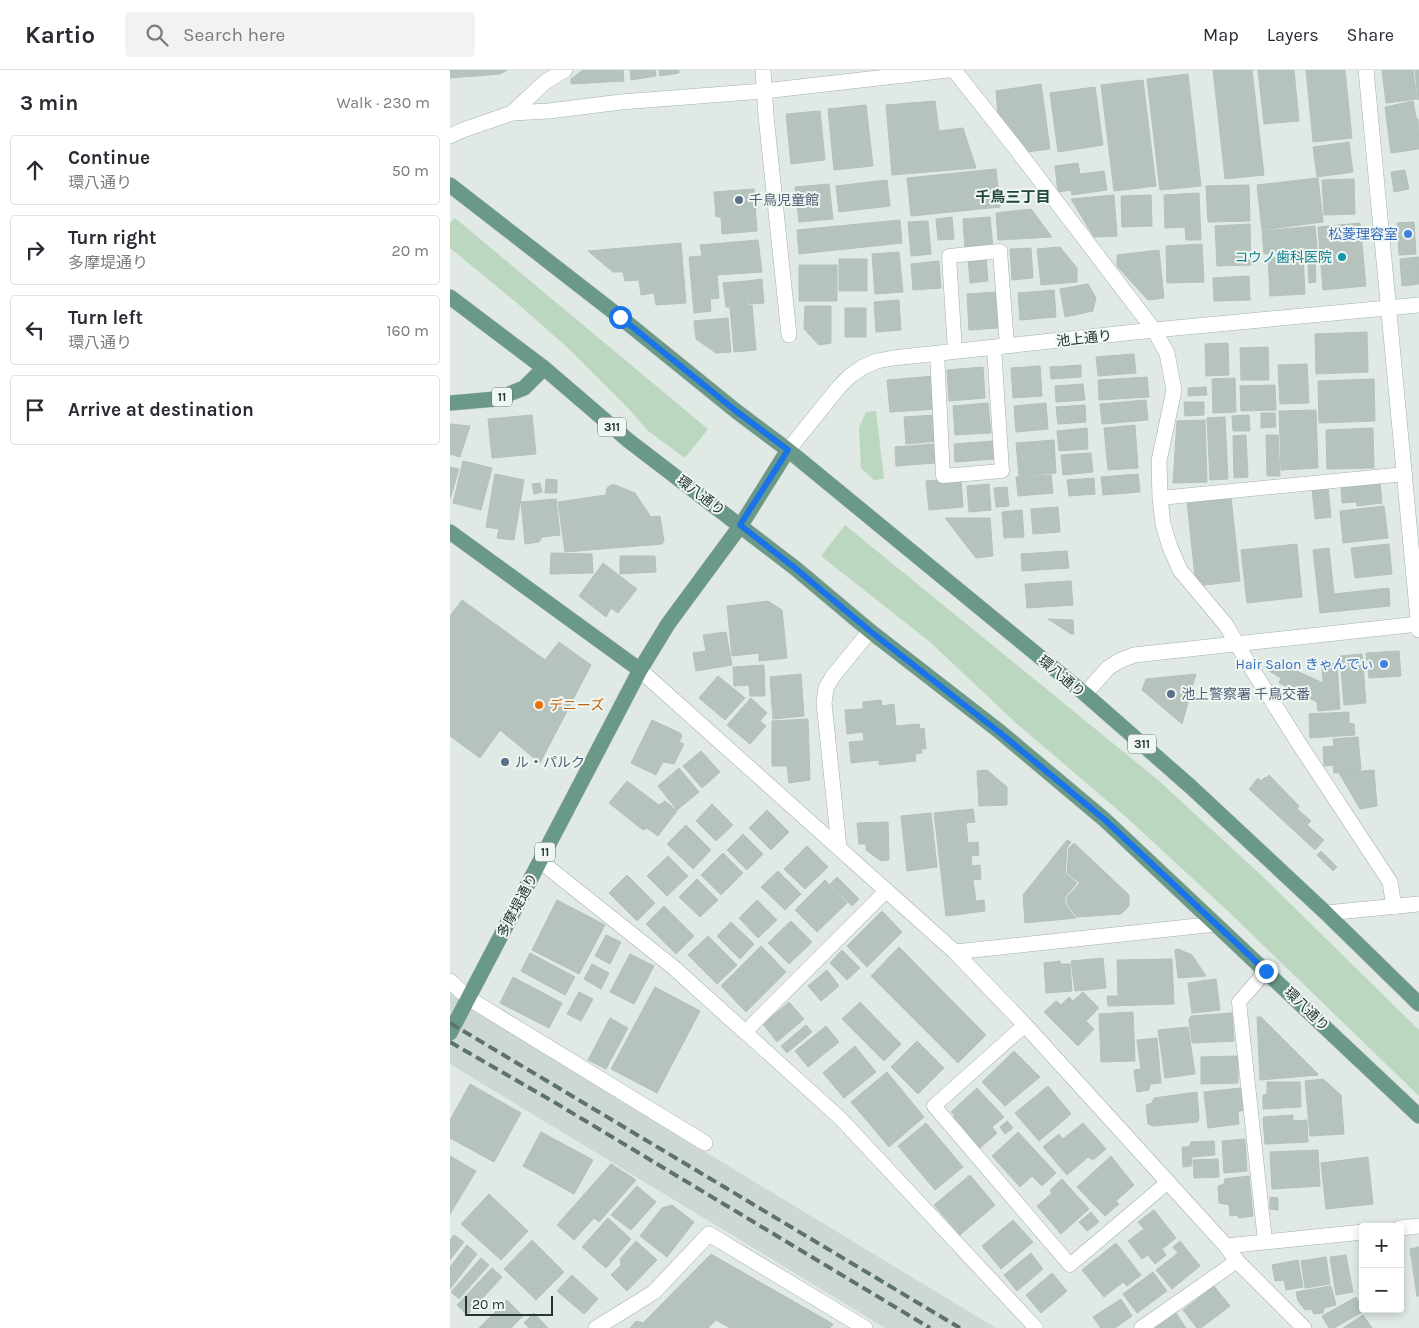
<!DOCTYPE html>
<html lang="en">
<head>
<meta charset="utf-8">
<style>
  :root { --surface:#fff; --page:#f2f2f3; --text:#2b2b33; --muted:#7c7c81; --line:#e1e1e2 }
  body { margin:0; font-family:Karla,"Noto Sans JP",sans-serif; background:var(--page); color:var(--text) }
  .controls { position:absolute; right:15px; bottom:15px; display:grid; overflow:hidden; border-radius:5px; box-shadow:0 2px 8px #0003 }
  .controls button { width:45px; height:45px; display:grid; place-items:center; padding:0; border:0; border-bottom:1px solid var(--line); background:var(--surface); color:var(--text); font:25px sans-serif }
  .scale { position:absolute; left:15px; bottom:12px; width:88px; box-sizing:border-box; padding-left:5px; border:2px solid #233730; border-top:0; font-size:14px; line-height:18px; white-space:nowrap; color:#233730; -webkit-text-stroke:4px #f0f6f2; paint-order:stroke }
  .stop { position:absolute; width:15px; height:15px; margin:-11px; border:4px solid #1a73e8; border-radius:50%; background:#fff }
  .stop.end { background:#1a73e8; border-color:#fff; box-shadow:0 1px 5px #0008 }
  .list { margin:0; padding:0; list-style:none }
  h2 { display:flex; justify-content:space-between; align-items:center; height:65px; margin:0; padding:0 20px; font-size:21px }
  h2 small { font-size:16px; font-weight:400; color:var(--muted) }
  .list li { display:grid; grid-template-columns:32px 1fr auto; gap:15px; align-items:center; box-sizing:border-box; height:70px; margin:0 10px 10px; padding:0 10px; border:1px solid var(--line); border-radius:5px }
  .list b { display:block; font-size:19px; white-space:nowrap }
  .list p { margin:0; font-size:16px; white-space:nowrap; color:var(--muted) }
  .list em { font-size:16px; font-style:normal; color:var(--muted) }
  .icon { flex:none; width:28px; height:28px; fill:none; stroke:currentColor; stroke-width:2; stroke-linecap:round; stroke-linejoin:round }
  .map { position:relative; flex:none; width:969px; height:1258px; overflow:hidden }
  header { display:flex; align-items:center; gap:30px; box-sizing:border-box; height:70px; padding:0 25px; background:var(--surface); border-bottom:1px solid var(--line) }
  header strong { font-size:24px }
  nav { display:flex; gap:28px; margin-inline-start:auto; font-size:18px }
  .search { width:350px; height:45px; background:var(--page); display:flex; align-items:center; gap:12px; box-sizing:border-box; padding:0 18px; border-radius:5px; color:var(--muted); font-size:19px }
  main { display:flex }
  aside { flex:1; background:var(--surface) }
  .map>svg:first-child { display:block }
</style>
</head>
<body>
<header>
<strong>Kartio</strong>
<div class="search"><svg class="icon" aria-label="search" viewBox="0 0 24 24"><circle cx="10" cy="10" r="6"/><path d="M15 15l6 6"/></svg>Search here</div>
<nav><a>Map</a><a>Layers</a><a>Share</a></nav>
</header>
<main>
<aside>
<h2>3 min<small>Walk · 230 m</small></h2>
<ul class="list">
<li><svg class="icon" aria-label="ahead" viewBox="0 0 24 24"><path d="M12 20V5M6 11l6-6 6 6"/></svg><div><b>Continue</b><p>環八通り</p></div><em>50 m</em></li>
<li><svg class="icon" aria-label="right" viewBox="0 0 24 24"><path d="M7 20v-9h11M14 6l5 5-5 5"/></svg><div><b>Turn right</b><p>多摩堤通り</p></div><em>20 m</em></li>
<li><svg class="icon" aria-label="left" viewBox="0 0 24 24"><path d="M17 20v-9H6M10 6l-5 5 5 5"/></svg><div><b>Turn left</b><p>環八通り</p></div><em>160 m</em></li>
<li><svg class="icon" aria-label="arrive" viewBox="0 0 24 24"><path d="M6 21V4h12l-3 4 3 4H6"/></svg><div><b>Arrive at destination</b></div></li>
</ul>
</aside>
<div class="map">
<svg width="969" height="1258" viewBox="0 0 969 1258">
  <rect width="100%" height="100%" fill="#e0e9e4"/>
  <path fill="#ced8d3" d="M0 924 252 1080 546 1258H435L0 994Z"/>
  <path fill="#bbd7c0" d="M5 148 258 359 235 388 198 361 177 337 119 279 67 233 0 178V152Z
    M426 341 434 409 424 410 411 398 409 357 416 342Z
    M395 455 708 710 811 805 969 960V1026L780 843 676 747 566 653 480 572 371 486Z"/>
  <path fill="#b6c3bd" stroke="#b3c1ba" d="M0 0H57L50 4 0 8Z
    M133 0H173L174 11 121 14V9Z
    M180 0H205L206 6 181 10Z
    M209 0H229V3L210 6Z
    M763 0H802L814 105 775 109Z
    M808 0H844L849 51 814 54Z
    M856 0H895L902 68 863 72Z
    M932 0H963L967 29 936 33Z
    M965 0H969V29L968 30Z
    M738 4 751 116 710 120 697 9Z
    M693 10 706 116 664 121 651 15Z
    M591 14 600 79 577 82 548 46 546 21Z
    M645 17 653 75 608 82 600 23Z
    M485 31 489 61 513 58 526 98 442 105 436 35Z
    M963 31 966 47 968 49 969 79 941 83 935 37Z
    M416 35 423 96 384 100 378 39Z
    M370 41 375 90 341 94 336 44Z
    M899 72 903 102 867 107 863 77Z
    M628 93 630 104 654 101 657 120 622 125 621 120 608 122 605 96Z
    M546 99 550 137 461 146 457 108Z
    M955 100 959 119 944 122 941 102Z
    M868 108 873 152 812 160 807 115Z
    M904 109 905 144 874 145 872 110Z
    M437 110 440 136 389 142 386 116Z
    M379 114 383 149 349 152 345 117Z
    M799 115 800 151 758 152 756 116Z
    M304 119 307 161 272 164 271 147H266L264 122Z
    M749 123 751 170H736L735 157 715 158 714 125Z
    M664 125 667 166 644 167 621 129Z
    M701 125 702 156 672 157 671 126Z
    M581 139 602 167 548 170 546 143Z
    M502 147 504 169 488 170 486 149Z
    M540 147 543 179 515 181 513 149Z
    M450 150 452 173 349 184 347 160Z
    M478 151 481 184 461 186 458 152Z
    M964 152 966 184 949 185 947 153Z
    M910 153 916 216 873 220 868 157Z
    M800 154 801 195 767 196 765 156Z
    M865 156 867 179 814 184 812 161Z
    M308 170 312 202 267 205 269 228 260 229 261 241 244 243 239 187 252 186 250 175Z
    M231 173 236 233 206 235 204 223 191 225 189 210 175 211 173 202H163L138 181Z
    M752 174 754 212 717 213 716 176Z
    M610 177 627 198V212L591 215 587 179Z
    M581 178 583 208 562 210 560 179Z
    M709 180 714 228 698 230 667 196V185Z
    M449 182 453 222 425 224 422 184Z
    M536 186 538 211 520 213 518 188Z
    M853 186 855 224 820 226 818 188Z
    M969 187V214L952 216 950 189Z
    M389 189H417V221H389Z
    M489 191 491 218 463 220 461 194Z
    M865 191 866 212 859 213 858 192Z
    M349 195H387V231H349Z
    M799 206 800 230 764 231 763 208Z
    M312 209 314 233 300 234 297 211Z
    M296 211 299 236 302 235 306 280 284 282 280 237H276L273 213Z
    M638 214 646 228 643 241 615 247 610 219Z
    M604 220 606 247 570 250 568 223Z
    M546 222 548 258 519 260 517 224Z
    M449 230 451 260 426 262 424 232Z
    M355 236H381V273L369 275 354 259Z
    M395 238H416V267H395Z
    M278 248 281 282 266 283 246 269 244 251Z
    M917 262 918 302 866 304 865 264Z
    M778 273 779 305 756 306 755 274Z
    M818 277 819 310H791L790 278Z
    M684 284 686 303 648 306 646 287Z
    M857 294 859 333 830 334 828 295Z
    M631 295V307L601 309 600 297Z
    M590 296 592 326 563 328 561 298Z
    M533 297 535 328 499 331 497 300Z
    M485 306 487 339 440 342 437 310Z
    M697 307 699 327 649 330 648 310Z
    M785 308 786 342 763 343 762 309Z
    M924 309 925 351 869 353 868 311Z
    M633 314 635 330 606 332 605 316Z
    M825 315 826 340 791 341 790 316Z
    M756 317 757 325 738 326V318Z
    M696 330 698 350 652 354 650 334Z
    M734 332H754V345L735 346Z
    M538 333 541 363 505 365 503 336Z
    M596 333 598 359 566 362 564 336Z
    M635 335 636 352 608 354 606 337Z
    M866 340 868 398 831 400 829 341Z
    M811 343H825L826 357 811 358Z
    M82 345 86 384 42 388 38 349Z
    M486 345 488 371 456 374 454 347Z
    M799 345 800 361H783L782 346Z
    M775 347 778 409 760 410 757 348Z
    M755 350 757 412 723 413 727 351Z
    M0 354 20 356 10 387 0 384Z
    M685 355 688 398 658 400 654 358Z
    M637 358 638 379 609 381 607 361Z
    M923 358 924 398 877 399 876 360Z
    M796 365 798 407 784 408 783 366Z
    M816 365H828L830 406H817Z
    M604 370 606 403 569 406 566 373Z
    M543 371 544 389 505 392 504 374Z
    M484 374 485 393 446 396 445 377Z
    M641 383 643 402 613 405 611 385Z
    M13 391 42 398 31 440 3 433Z
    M0 397 9 399 0 429Z
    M45 404 74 410 64 470 47 468 49 459 36 457Z
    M688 404 690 422 653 425 651 407Z
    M601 405 603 423 568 426 566 407Z
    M644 408 645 424 619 426 617 410Z
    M96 409 107 410V423H95Z
    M511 409 513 437 479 440 476 411Z
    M930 412 932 433 907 436 905 415Z
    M90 413 92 422 84 424 82 414Z
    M539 414 541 440 519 442 517 416Z
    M161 415H165L185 423 201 447 210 446 214 471 212 474 115 482 108 432 156 425 157 418Z
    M905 416 907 432 892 433 891 418Z
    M557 417 559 436 546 437 544 418Z
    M878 417 881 447 865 449 862 419Z
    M781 427 790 511 746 516 737 432Z
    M106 429 110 465 92 467 89 472 75 474 71 432Z
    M934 436 938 468 893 473 890 441Z
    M608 437 610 462 583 464 581 439Z
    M572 440 574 467 554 468 552 442Z
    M495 448H540L543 486 526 488Z
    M847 474 852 527 797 533 791 480Z
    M939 474 942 504 905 508 901 478Z
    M879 478 884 524 939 518 940 536 870 543 863 480Z
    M617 481 619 498 572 501 571 484Z
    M101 483 142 484 143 503 100 504Z
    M170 486H205L206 502 170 504Z
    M153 493 187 519 168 543 161 538 156 547 129 526Z
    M621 511 623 535 577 538 575 514Z
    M12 530 95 590 109 572 141 595 90 693 50 660 30 688 0 666V546Z
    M318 531 332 540 337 588 309 591V583L282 586 277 536Z
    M598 549 623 550 624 564H621Z
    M276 562 282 595 246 601 243 583 256 581 253 565Z
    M949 581 951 606 919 608 916 583Z
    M912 584 916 633 894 635 890 586Z
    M887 593 890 639 868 641 867 632 829 613 831 608 819 601 821 598 834 601 836 596 873 613 872 594Z
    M314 595 315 626H300L299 615 284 616 283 597Z
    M351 604 354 646 323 649 320 607Z
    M746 604 732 654 692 620 696 609Z
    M268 606 295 628 275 650 249 628Z
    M301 628 317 643 310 651 316 656 300 674 277 655Z
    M431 630 432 636 444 634 446 656 469 654 470 659 474 658 476 679H471L472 683 465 684 466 691 429 695V690L401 693 399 672 414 671 413 662 397 664 395 640 413 639V632Z
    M899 642V653L904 654 905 665 860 668 859 644Z
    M358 649 360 710 339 713 337 696H322V651Z
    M202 650 230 663 232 666 229 672 234 674 224 694 213 692 206 705 181 693Z
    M908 667 911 699 909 701 884 703 883 695 874 696 873 677 884 676 883 669Z
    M251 681 270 702 252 718 233 696Z
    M229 698 249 722 227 740 208 716Z
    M537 700 557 717V735L529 736 527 701Z
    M924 700 927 736 910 739 889 703Z
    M819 705 849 736 847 739 861 751 857 755 874 770 865 780 799 719 808 708 811 711 815 707 816 708Z
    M177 711 209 735 215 731 227 741 208 766 197 758 193 760 159 733Z
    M262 734 283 755 266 771 246 751Z
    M523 739 525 752 516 753 518 773 528 772 529 785 521 786 522 796 530 795 531 809 523 810 526 831 534 830 535 841 496 846 484 743Z
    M317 740 339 762 321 780 299 758Z
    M481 743 487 797 457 801 451 746Z
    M438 752 439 790 431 791 416 780V774H409L407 753Z
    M236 755 261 780 243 799 217 774Z
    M293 764 313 784 297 800 277 780Z
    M617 770 621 772 617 778 615 803 627 813 615 827V834L626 848 575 853 573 825Z
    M624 773 679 825V836L671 844 627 847 617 834V827L630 813 617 803 619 778Z
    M357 776 378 797 355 819 334 799Z
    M871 781 887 797 883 801 867 785Z
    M273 783 293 803 271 825 251 805Z
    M218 786 238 806 217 826 197 806Z
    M328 801 351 824 335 840 311 817Z
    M177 805 205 833 187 851 159 823Z
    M387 807 409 829 402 836 380 814Z
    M247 809 268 830 250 847 229 827Z
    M375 810 397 833 367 862 345 840Z
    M107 830 155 855 129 904 82 880Z
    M307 830 327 850 308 868 289 848Z
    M214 836 244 866 226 884 196 854Z
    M432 841 452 862 417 897 397 876Z
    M341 851 362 872 339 894 318 873Z
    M281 852 304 874 290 889 267 866Z
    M156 865 171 872 160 894 145 886Z
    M258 866 287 895 267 914 238 885Z
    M311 876 336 902 296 942 271 916Z
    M449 877 536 965 508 993 421 906Z
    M728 879 742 885 756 906 728 908 725 880Z
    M392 880 410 898 397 910 380 893Z
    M80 883 125 907 115 925 71 901Z
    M180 884 204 896 184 934 160 922Z
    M653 888 656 918 625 921 621 891Z
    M722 889 724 934 658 936 657 926H668L667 890Z
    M610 891 611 894H620L622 921 596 923 594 893Z
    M142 894 159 903 151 919 134 909Z
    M377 900 389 916 371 931 358 916Z
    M63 907 112 933 99 958 50 933Z
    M766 909 770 940 742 943 738 913Z
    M205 917 250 941 207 1023 161 999Z
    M129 922 143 929 131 951 117 944Z
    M633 922 649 938 636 951 644 959 628 976 594 942 606 931 611 935 619 927 623 931Z
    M339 932 354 949 327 972 313 954Z
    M410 932 451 974 434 991 392 949Z
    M683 942 685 991 651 992 649 944Z
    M782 943 784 971 743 973 742 972 739 950 741 946Z
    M807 947H811L868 1004V1005L810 1010Z
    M160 948 178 958 156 999 138 990Z
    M356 955 362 962 337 983 331 976Z
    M376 956 389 972 358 997 345 981Z
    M738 957 745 1004 715 1008 708 960Z
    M707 968 711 1013 700 1014 699 1020 687 1022 684 1000 691 999 687 970Z
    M467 971 494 998 468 1024 441 997Z
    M405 976 426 1002 394 1028 373 1003Z
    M564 981 590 1007 555 1036 532 1012Z
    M788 986V1013L751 1014V987Z
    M437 1002 474 1047 439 1077 401 1032Z
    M873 1009 891 1025 894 1064 860 1066 855 1011Z
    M817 1012H850L851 1037 813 1039V1025L817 1024Z
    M20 1014 71 1043 44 1092 0 1068V1050Z
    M598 1016 621 1044 589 1071 565 1043Z
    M527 1018 554 1047 542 1057 547 1063 529 1079 501 1048 505 1046 501 1042Z
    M791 1018 793 1040 788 1042 789 1054 758 1058 754 1022Z
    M747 1022 749 1046 748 1052 703 1056 698 1054 696 1035 702 1033 704 1028Z
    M843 1045V1051L857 1050 858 1072 815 1074 813 1048 814 1047Z
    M557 1051 563 1058 555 1064 550 1057Z
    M476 1053 513 1097 485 1120 448 1076Z
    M633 1053 656 1079 643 1090 638 1087 617 1105 593 1077 609 1064 613 1069Z
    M91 1062 143 1090 124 1124 73 1096Z
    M568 1062 606 1103 592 1116 582 1106 570 1117 542 1086Z
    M795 1069 797 1101 774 1103 772 1071Z
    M764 1071 765 1085 742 1087 741 1096 733 1097 732 1077H739L741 1072Z
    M868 1080 870 1116 822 1119 820 1082Z
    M0 1086 26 1101 0 1144Z
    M661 1086 684 1115 666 1131 669 1134 655 1146 627 1117Z
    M918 1087 923 1134 876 1139 871 1093Z
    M768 1089 769 1107 744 1108 743 1090Z
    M161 1094 186 1110 149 1152 144 1148 124 1170 107 1155Z
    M520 1105 545 1135 510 1165 484 1135Z
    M799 1106 803 1146 789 1148 787 1145 780 1146 779 1135 769 1133 768 1116 774 1114 775 1109Z
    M612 1109 639 1139 611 1164 587 1136 602 1123 600 1120Z
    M187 1116 206 1132 181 1160 161 1145Z
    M39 1124 78 1161 51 1190 11 1154Z
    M820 1127 828 1128V1140L820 1139Z
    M222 1135 244 1152 217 1187 190 1166 212 1138Z
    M704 1140 726 1168 712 1179 716 1185 705 1194 698 1185 692 1189 678 1171 694 1159 688 1152Z
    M641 1142 649 1152 637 1161 629 1152Z
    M158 1148 181 1169 156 1198 132 1177Z
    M563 1150 583 1172 551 1199 532 1176Z
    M4 1165 14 1172 0 1190V1170Z
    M82 1170 114 1202 86 1230 54 1199Z
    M186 1171 207 1190 177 1221 161 1205 171 1195 170 1189Z
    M730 1171 750 1196 722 1219 706 1200 728 1183 723 1177Z
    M666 1173 691 1205 677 1216 673 1212 654 1227 632 1200Z
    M17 1175 27 1184 0 1219V1197Z
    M969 1177V1226H967L960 1179Z
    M581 1183 593 1199 567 1221 554 1205Z
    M261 1184 383 1254 380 1258H280L266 1250 258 1258H180L186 1251 193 1253Z
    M896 1185 903 1222 886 1225 880 1187Z
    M876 1187 880 1214 855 1218 851 1191Z
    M31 1188 39 1195 9 1229 1 1222Z
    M848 1190 853 1217 836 1220 834 1210 825 1211 822 1195Z
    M42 1198 52 1207 17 1245 7 1235Z
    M703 1202 717 1221 687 1243 673 1224Z
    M602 1203 617 1221 591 1243 576 1225Z
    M122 1205 148 1229 134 1244 107 1221Z
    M764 1216 780 1236 751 1258H747L733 1240Z
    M881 1216 886 1235 874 1238 873 1243 864 1244 861 1239 855 1240 848 1231 846 1222Z
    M906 1227 914 1241 884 1258H879L872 1246Z
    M671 1229 682 1246 665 1258H651L643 1247Z
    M57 1230 73 1246 61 1258H29Z
    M84 1243 98 1258H79L74 1253Z
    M726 1243 736 1258H705Z
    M913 1245 922 1258H893Z"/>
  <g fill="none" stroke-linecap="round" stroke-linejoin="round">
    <g stroke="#a4b0aa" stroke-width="15">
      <path id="lane" d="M505 281 499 186 550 181 557 276
        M487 283 493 406 552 401 544 277
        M710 428 955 404
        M437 820 295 962 391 1049 586 1258
        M575 955 484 1036 620 1195 718 1112
        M815 1171 789 932 816 901
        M691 1258 787 1191"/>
    </g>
    <g stroke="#a4b0aa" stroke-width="16">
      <path id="street" d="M313 0 316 46 339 265
        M504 0 564 76 704 260 717 283 724 320 709 391 710 428 713 454 720 477 730 500 776 555 797 591 846 669 940 812 944 837
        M314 21 498 0
        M62 43 95 12 115 0
        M190 600 505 882 575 955 776 1176 787 1191 854 1258
        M389 777 374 633 376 618 383 606 420 561
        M90 791 223 897 295 962
        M876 843 969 834
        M505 882 766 854
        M0 911 18 928 255 1073
        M950 1158 969 1156
        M776 1176 913 1162
        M146 1258 204 1222 259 1164 415 1258"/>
    </g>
    <g stroke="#a1b3ab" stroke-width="16">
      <path id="secondary" d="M916 0 969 560
        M0 66 13 60 62 43 99 41 171 32 314 21
        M338 380 389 317 400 306 413 297 427 291 443 288 704 260 969 235
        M635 624 658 598 669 591 684 585 969 554"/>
    </g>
    <g stroke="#bdc3c1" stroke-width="16">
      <path id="primary" d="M0 115 170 247 286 341 338 380 635 624 741 717 876 843 969 934
        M0 227 94 298 179 371 345 498 420 561 549 661 655 750 969 1046
        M0 333 46 329 74 318 94 298
        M0 462 190 600
        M0 963 190 600 218 554 291 455 338 380"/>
    </g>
    <use href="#lane" stroke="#fff" stroke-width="14"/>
    <use href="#street" stroke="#fff" stroke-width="15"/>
    <use href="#secondary" stroke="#fff" stroke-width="15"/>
    <use href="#primary" stroke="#6a9988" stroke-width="15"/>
    <path stroke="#5d726b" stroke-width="4" stroke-dasharray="10 5" stroke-linecap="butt" d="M0 953 510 1258
      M0 972 104 1032 480 1258"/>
  </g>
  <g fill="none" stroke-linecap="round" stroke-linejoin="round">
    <path stroke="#1a73e8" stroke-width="6" d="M170 247 286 341 338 380 290 455 345 498 420 561 549 662 655 750 816 901"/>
  </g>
  <g fill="#5c6f8a" stroke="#f0f6f2" stroke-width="2">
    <circle cx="289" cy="130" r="5"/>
    <circle cx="721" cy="624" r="5"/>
    <circle cx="55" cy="692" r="5"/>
  </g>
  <g fill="#3f7fe0" stroke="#f0f6f2" stroke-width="2">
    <circle cx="958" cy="164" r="5"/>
    <circle cx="934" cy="594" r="5"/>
  </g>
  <circle fill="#0f9aa8" stroke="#f0f6f2" stroke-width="2" cx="892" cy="187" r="5"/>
  <circle fill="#e8710a" stroke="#f0f6f2" stroke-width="2" cx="89" cy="635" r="5"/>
  <g text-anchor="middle" stroke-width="4" stroke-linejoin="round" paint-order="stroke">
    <g fill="#f0f6f2" stroke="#60706a" stroke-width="1">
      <rect x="42" y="317.5" width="20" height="19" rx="4"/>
      <rect x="148" y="347.5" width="28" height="19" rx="4"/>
      <rect x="678" y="664.5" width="28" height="19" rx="4"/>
      <rect x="85" y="772.5" width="20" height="19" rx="4"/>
    </g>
    <g font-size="12" font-weight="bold" fill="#233730">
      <text x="52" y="331">11</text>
      <text x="162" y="361">311</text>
      <text x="692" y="678">311</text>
      <text x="95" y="786">11</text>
    </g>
    <g font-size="14" fill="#4e5e75" stroke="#f0f6f2" text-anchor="start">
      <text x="299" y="135">千鳥児童館</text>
      <text x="731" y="629">池上警察署 千鳥交番</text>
      <text x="65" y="697">ル・パルク</text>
    </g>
    <g font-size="14" fill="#366cbe" stroke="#f0f6f2" text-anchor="end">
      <text x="948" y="169">松菱理容室</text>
      <text x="924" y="599">Hair Salon きゃんでぃ</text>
    </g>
    <g font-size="14" fill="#0d838f" stroke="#f0f6f2" text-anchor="end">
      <text x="882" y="192">コウノ歯科医院</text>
    </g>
    <g font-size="14" fill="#233730" stroke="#f0f6f2">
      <text transform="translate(634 268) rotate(-6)" y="5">池上通り</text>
      <text transform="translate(251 425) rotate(37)" y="5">環八通り</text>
      <text transform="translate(612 606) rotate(40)" y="5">環八通り</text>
      <text transform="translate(67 835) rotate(-62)" y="5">多摩堤通り</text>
      <text transform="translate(857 939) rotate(44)" y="5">環八通り</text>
    </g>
    <g font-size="14" fill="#c56008" stroke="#f0f6f2" text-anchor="start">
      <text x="99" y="640">デニーズ</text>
    </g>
    <g font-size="15" font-weight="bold" fill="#22463a" stroke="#f0f6f2">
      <text x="563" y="132">千鳥三丁目</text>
    </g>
  </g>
</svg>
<div class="controls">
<button>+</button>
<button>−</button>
</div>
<div class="scale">20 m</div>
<div class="stop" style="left:170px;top:247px"></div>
<div class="stop end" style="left:816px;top:901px"></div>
</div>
</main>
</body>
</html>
